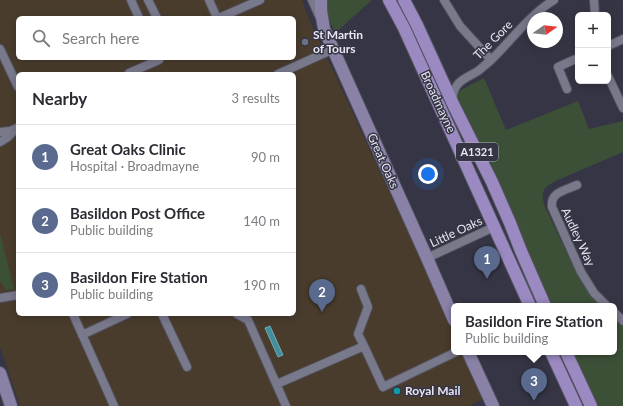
<!DOCTYPE html>
<html lang="en">
<head>
<meta charset="utf-8">
<style>
  :root { --surface:#fff; --page:#f2f2f3; --text:#2b2b33; --muted:#7c7c81; --line:#e1e1e2; --accent:#5a6a8e }
  body { margin:0; font-family:Lato,sans-serif; background:var(--page); color:var(--text) }
  .controls { position:absolute; right:12px; top:12px; display:grid; overflow:hidden; border-radius:6px; box-shadow:0 2px 10px #0003 }
  .controls button { width:36px; height:36px; display:grid; place-items:center; padding:0; border:0; border-bottom:1px solid var(--line); background:var(--surface); color:var(--text); font:20px sans-serif }
  .compass { position:absolute; left:527px; top:12px; width:36px; height:36px; border-radius:50%; background:var(--surface); box-shadow:0 2px 10px #0003; rotate:76deg }
  .you { position:absolute; left:428px; top:174px; width:14px; height:14px; margin:-10px; border:3px solid #fff; border-radius:50%; background:#1a73e8; box-shadow:0 0 0 6px #1a73e833 }
  .badge { display:grid; place-items:center; width:26px; height:26px; border-radius:50%; background:var(--accent); color:#fff; font-size:13px; font-weight:700 }
  .pin { position:absolute; translate:-50% -33px; filter:drop-shadow(0 1px 2px #0008) }
  .pin::after { content:''; position:absolute; top:21px; width:14px; height:12px; background:inherit; clip-path:polygon(0 0,100% 0,50% 100%) }
  .popup { position:absolute; left:451px; top:303px; width:166px; height:52px; box-sizing:border-box; display:grid; place-content:center; border-radius:6px; background:var(--surface); filter:drop-shadow(0 1px 3px #0005); font-size:13px; white-space:nowrap; color:var(--muted) }
  .popup b { font-size:15px; color:var(--text) }
  .popup::after { content:''; position:absolute; left:50%; top:100%; margin-left:-8px; border:8px solid transparent; border-top-color:var(--surface) }
  .list { margin:0; padding:0; list-style:none }
  h2 { display:flex; justify-content:space-between; align-items:center; height:52px; margin:0; padding:0 16px; font-size:17px }
  h2 small { font-size:13px; font-weight:400; color:var(--muted) }
  .list li { display:grid; grid-template-columns:26px 1fr auto; gap:12px; align-items:center; box-sizing:border-box; height:64px; padding:0 16px; border-top:1px solid var(--line) }
  .list b { display:block; font-size:15px; white-space:nowrap }
  .list p { margin:0; font-size:13px; white-space:nowrap; color:var(--muted) }
  .list em { font-size:13px; font-style:normal; color:var(--muted) }
  .icon { flex:none; width:22px; height:22px; fill:none; stroke:currentColor; stroke-width:2; stroke-linecap:round; stroke-linejoin:round }
  .map { position:relative; flex:none; width:623px; height:406px; overflow:hidden }
  .search { position:absolute; background:var(--surface); box-shadow:0 2px 10px #0003; left:16px; top:16px; width:280px; height:44px; display:flex; align-items:center; gap:10px; box-sizing:border-box; padding:0 14px; border-radius:6px; color:var(--muted); font-size:15px }
  .panel { position:absolute; background:var(--surface); box-shadow:0 2px 10px #0003; left:16px; top:72px; width:280px; height:244px; border-radius:6px }
  .map>svg:first-child { display:block }
</style>
</head>
<body>
<div class="map">
<svg width="623" height="406" viewBox="0 0 623 406">
  <rect width="100%" height="100%" fill="#353545"/>
  <path fill="#493c2d" fill-rule="evenodd" d="M0 0H302L306 12 454 332V352H463L485 398 469 406H20L0 347ZM18 18H294V58H18ZM18 74H294V314H18Z"/>
  <path fill="#3c5038" d="M327 0H372L335 33C331 23 325 11 327 0Z
    M484 78 506 130 578 101 589 129 623 121V152L558 180C543 187 540 191 545 207L579 277 589 290 602 306H550L457 100 458 93 461 90Z
    M0 233 14 289 6 290 0 281Z
    M614 317 623 326V406H595L571 352H614Z"/>
  <path fill="#428f9b" stroke="#74a9b5" d="M270 326 283 355 278 357 265 328Z"/>
  <g fill="none" stroke-linecap="round" stroke-linejoin="round">
    <g stroke="#52515e" stroke-width="10">
      <path id="street" d="M131 0 139 18
        M148 0 157 18
        M209 0 217 18
        M312 0 319 16
        M444 0 460 26 491 60
        M594 0 595 15
        M219 18 260 0
        M608 46 623 39
        M0 49 18 87
        M129 74V73L159 60 158 58
        M278 74 327 52
        M608 76 623 108
        M567 89 558 67 578 58
        M453 101C452 95 454 89 458 84 463 78 472 75 478 71 482 68 486 64 490 61 511 41 529 15 554 0
        M0 132 10 131 17 128
        M0 142 8 137 18 127
        M577 185C566 190 550 192 552 207L581 272 594 293 607 306
        M427 258 494 227
        M361 289 368 307 358 334 364 346
        M0 298 18 295
        M614 312 623 321
        M73 314 114 406
        M162 314 187 367
        M237 314 248 320 286 406
        M82 335 127 314
        M277 384 364 346 383 387 456 352"/>
    </g>
    <g stroke="#52515e" stroke-width="14">
      <path id="secondary" d="M321 0V11L324 29 427 258 454 320
        M468 352 493 406
        M0 373 11 406"/>
    </g>
    <g stroke="#52515e" stroke-width="14">
      <path id="primary" d="M389 0 404 28 530 306
        M404 0 417 25 453 104 492 182 510 223 521 251 545 306
        M551 352 576 406
        M566 352 591 406"/>
    </g>
    <use href="#street" stroke="#79798c" stroke-width="8"/>
    <use href="#secondary" stroke="#8a81a6" stroke-width="12"/>
    <use href="#primary" stroke="#9b89c1" stroke-width="12"/>
  </g>
  <circle fill="#6b7280" stroke="#353545" stroke-width="1.5" cx="305" cy="42" r="4"/>
  <circle fill="#0f9aa8" stroke="#353545" stroke-width="1.5" cx="397" cy="391" r="4"/>
  <g text-anchor="middle" stroke-width="3" stroke-linejoin="round" paint-order="stroke">
    <rect fill="#353545" stroke="#b2b1bd" stroke-width="1" x="456" y="143" width="42" height="18" rx="3"/>
    <g font-size="11" font-weight="bold" fill="#e7e6f1">
      <text x="477" y="156">A1321</text>
    </g>
    <g font-size="12" font-weight="bold" fill="#e7e6f1" stroke="#353545" text-anchor="start">
      <text x="313" y="39">St Martin<tspan x="313" dy="14">of Tours</tspan></text>
      <text x="405" y="395">Royal Mail</text>
    </g>
    <g font-size="12" fill="#e7e6f1" stroke="#353545">
      <text transform="translate(493 40) rotate(-45)" y="4">The Gore</text>
      <text transform="translate(438 102) rotate(65)" y="4">Broadmayne</text>
      <text transform="translate(383 161) rotate(66)" y="4">Great Oaks</text>
      <text transform="translate(456 232) rotate(-25)" y="4">Little Oaks</text>
      <text transform="translate(578 237) rotate(65)" y="4">Audley Way</text>
    </g>
  </g>
</svg>
<div class="controls">
<button>+</button>
<button>−</button>
</div>
<svg class="compass" viewBox="-18 -18 36 36"><path d="M0-13l5 13h-10z" fill="#e53935"/><path d="M0 13l5-13h-10z" fill="#7c7c81"/></svg>
<div class="you"></div>
<div class="pin badge" style="left:487px;top:279px">1</div>
<div class="pin badge" style="left:322px;top:312px">2</div>
<div class="pin badge" style="left:534px;top:401px">3</div>
<div class="popup"><b>Basildon Fire Station</b>Public building</div>
<div class="search"><svg class="icon" aria-label="search" viewBox="0 0 24 24"><circle cx="10" cy="10" r="6"/><path d="M15 15l6 6"/></svg>Search here</div>
<section class="panel">
<h2>Nearby<small>3 results</small></h2>
<ul class="list">
<li><span class="badge">1</span><div><b>Great Oaks Clinic</b><p>Hospital · Broadmayne</p></div><em>90 m</em></li>
<li><span class="badge">2</span><div><b>Basildon Post Office</b><p>Public building</p></div><em>140 m</em></li>
<li><span class="badge">3</span><div><b>Basildon Fire Station</b><p>Public building</p></div><em>190 m</em></li>
</ul>
</section>
</div>
</body>
</html>
